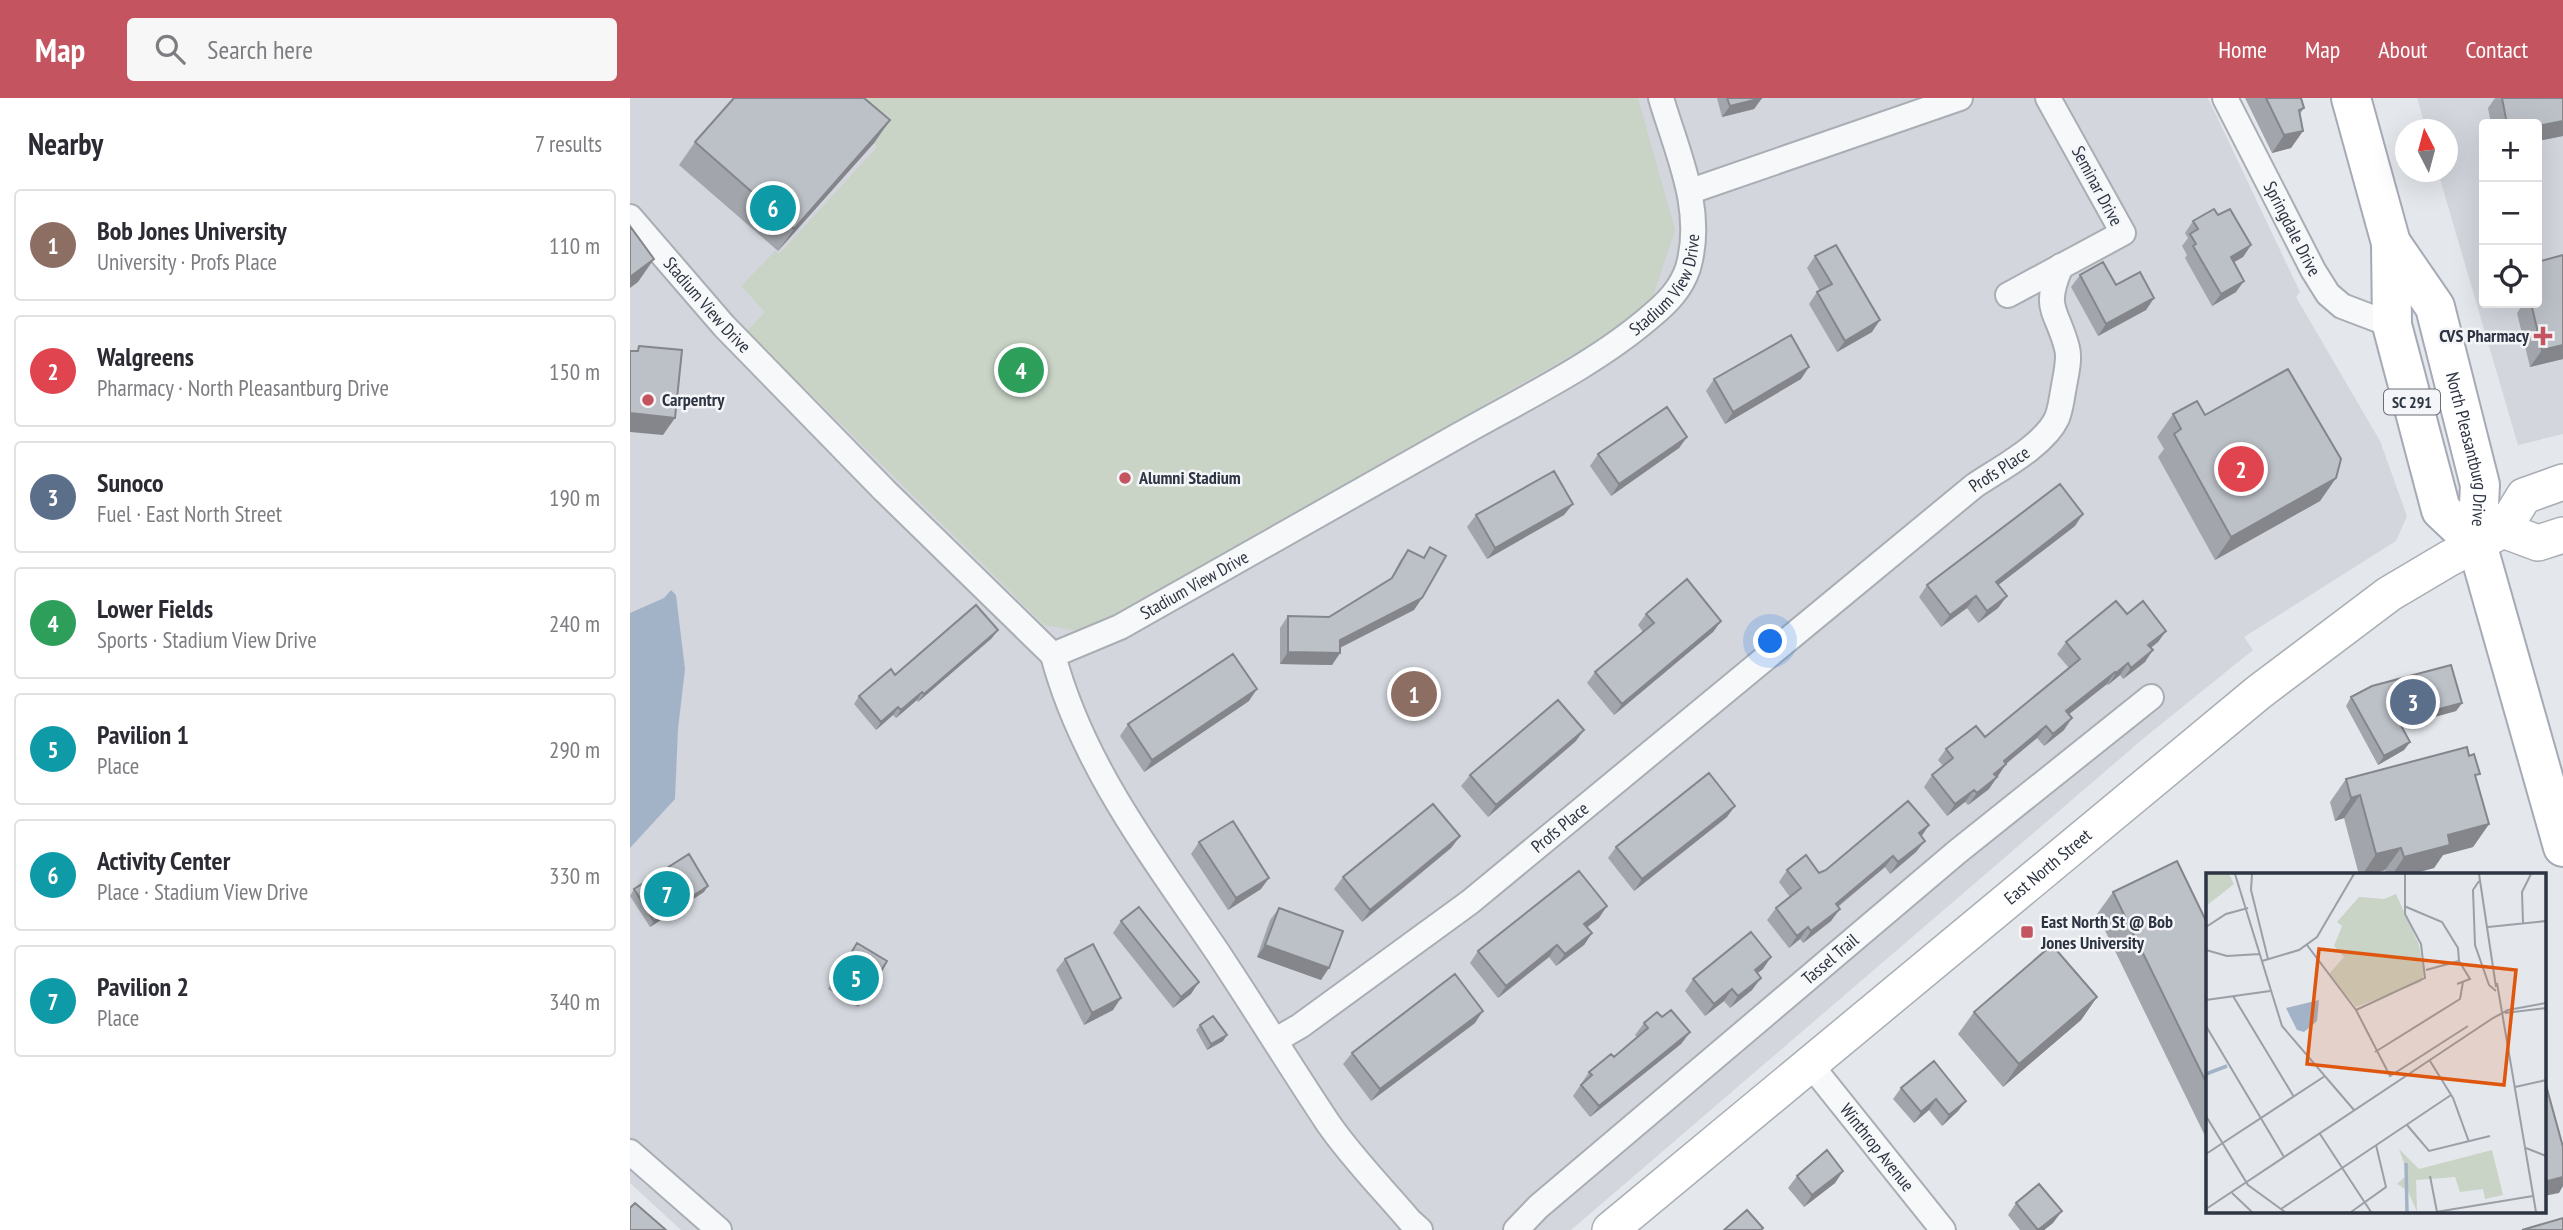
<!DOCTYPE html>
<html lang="en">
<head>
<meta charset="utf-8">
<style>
  :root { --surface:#fff; --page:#f7f7f7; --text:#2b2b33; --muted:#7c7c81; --line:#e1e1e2; --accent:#c45560 }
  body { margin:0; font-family:"PT Sans Narrow",sans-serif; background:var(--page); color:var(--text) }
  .controls { position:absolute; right:21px; top:21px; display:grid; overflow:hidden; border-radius:7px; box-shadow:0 7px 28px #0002 }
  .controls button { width:63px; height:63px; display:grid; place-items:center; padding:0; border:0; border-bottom:2px solid var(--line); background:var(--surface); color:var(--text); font:35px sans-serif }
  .compass { position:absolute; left:1765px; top:21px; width:63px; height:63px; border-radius:50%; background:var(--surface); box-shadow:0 7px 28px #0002; rotate:354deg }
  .you { position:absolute; left:1141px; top:544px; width:24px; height:24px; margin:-18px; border:5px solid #fff; border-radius:50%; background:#1a73e8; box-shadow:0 0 0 10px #1a73e833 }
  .badge { display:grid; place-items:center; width:46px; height:46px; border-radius:50%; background:var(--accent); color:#fff; font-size:23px; font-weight:700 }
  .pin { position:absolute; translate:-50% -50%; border:4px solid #fff; box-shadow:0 2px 7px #0006 }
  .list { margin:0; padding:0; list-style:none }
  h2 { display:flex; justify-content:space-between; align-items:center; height:91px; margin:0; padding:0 28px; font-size:30px }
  h2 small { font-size:23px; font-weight:400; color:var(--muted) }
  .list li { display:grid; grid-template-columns:46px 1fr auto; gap:21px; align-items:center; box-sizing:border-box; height:112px; margin:0 14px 14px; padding:0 14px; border:2px solid var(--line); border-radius:7px }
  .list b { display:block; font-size:26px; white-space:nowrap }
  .list p { margin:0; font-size:23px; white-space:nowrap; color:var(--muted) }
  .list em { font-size:23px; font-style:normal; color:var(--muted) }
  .icon { flex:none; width:38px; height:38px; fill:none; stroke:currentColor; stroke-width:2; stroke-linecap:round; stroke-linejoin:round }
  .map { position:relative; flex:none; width:1933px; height:1132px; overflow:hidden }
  header { display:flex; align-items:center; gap:42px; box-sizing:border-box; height:98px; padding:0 35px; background:var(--accent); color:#fff }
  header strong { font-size:33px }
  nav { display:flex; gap:38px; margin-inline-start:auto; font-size:24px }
  .search { width:490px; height:63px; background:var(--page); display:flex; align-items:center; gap:18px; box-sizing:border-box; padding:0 24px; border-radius:7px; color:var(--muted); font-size:26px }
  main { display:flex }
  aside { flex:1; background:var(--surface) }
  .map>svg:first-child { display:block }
</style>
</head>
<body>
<header>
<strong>Map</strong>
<div class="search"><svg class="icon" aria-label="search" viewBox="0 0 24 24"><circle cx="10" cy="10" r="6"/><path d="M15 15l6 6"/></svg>Search here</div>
<nav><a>Home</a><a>Map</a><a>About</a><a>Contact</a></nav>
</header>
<main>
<aside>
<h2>Nearby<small>7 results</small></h2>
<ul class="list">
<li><span class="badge" style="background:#8d6e63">1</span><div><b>Bob Jones University</b><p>University · Profs Place</p></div><em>110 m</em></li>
<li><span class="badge" style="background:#e0444e">2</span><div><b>Walgreens</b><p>Pharmacy · North Pleasantburg Drive</p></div><em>150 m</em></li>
<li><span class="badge" style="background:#5c6f8a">3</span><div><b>Sunoco</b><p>Fuel · East North Street</p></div><em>190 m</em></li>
<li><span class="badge" style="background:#2e9e5b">4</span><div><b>Lower Fields</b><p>Sports · Stadium View Drive</p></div><em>240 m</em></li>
<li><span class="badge" style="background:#0f9aa8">5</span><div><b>Pavilion 1</b><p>Place</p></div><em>290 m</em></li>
<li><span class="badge" style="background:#0f9aa8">6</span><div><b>Activity Center</b><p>Place · Stadium View Drive</p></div><em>330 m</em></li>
<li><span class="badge" style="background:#0f9aa8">7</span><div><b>Pavilion 2</b><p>Place</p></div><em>340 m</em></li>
</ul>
</aside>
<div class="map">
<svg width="1933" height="1132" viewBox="0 0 1933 1132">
  <rect width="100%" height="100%" fill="#e4e7eb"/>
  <path fill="#d3d6dd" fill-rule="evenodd" d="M0 0H1578L1670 194 1666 199 1750 343 1777 418 1766 443 1614 539 1623 552 1514 640 941 1132H51L0 1085Z
    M1787 0H1933V336L1888 347 1808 74H1818V32L1796 31ZM1854 26H1907V205H1854Z"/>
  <path fill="#c9d4c6" d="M205 0H1008L1045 132 1018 214 453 534 414 527 117 233 135 214 111 188 145 153 149 156 247 49 244 45 245 35Z"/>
  <path fill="#a3b3c7" d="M41 492 46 497 55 571 48 631 45 701 0 750V515L34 500Z"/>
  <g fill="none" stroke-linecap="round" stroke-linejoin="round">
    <g stroke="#a9aeb5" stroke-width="28">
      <g id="street">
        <path id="s1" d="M1595 0 1683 172 1698 196 1712 208 1762 227"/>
        <path d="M1061 93 1330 0"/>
        <path id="s2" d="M0 119 94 228 255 393 423 557"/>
        <path d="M1378 197 1493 135 1418 0"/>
        <path id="s3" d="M423 557 490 529C604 465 718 401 831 336 893 301 967 265 1020 219 1037 205 1051 191 1058 170 1075 111 1047 55 1031 0"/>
        <path d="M423 557C452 667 523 759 586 852 624 909 660 968 698 1025 722 1060 753 1091 780 1123L790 1132"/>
        <path id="s4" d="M646 942 670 928 840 804 1344 388C1369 371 1414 348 1427 320 1431 310 1432 298 1434 288 1436 276 1440 261 1437 250 1427 211 1412 212 1431 168"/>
        <path id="s5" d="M1180 966 1313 1132"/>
        <path d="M0 1054 89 1132"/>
        <path id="s6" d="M886 1132 908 1109 1327 754 1521 599"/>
      </g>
    </g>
    <g stroke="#a9aeb5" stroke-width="38">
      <g id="secondary">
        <path d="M1873 432 1908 445 1933 437"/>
        <path id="s7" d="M980 1132 1629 594 1759 496 1818 461 1873 432 1894 398 1933 384"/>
      </g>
    </g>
    <g stroke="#a5aab6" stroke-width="42">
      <g id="primary">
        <path d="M1721 0 1761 145 1762 227 1811 412 1847 446"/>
        <path id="s8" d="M1761 145 1805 209 1850 387 1847 446 1933 749"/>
      </g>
    </g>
    <use href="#street" stroke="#f7f8f9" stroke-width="24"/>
    <use href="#secondary" stroke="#fff" stroke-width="35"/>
    <use href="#primary" stroke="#fff" stroke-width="38"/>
  </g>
  <path fill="#a2a5ab" d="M1087 0H1132L1124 11 1092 19Z
    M1615 0H1671L1674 10 1670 16 1673 33 1661 50 1642 55Z
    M1865 0H1933V38L1907 43V26H1861L1858 10Z
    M260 22 244 45 148 153 49 67 65 44Z
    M1588 117 1621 147 1613 159 1604 164 1606 194 1582 208 1555 160 1557 157 1552 148 1558 140 1555 135 1563 123Z
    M1185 158 1242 234 1207 254 1179 206 1187 194 1190 193 1177 170Z
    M1907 164 1933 261 1900 269 1887 215 1894 205H1907Z
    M1450 177 1524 200 1516 212 1468 238 1441 189Z
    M1084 281H1171L1095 326 1076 293Z
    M1543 316 1706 380 1690 403 1585 462 1528 359 1534 351 1527 339Z
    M1057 339 1049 350 981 398 960 368 968 356Z
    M846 417H934L857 461 837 429Z
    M1445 428 1368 487 1377 498 1368 510 1348 525 1337 510 1311 529 1289 499 1297 487Z
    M800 449 792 500 784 512 710 549V555L702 567 650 566V530L658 518 699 519 760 482 770 463 778 452 793 460Z
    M1016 516 1091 523 1083 534 984 617 957 585 965 574 1013 534 1008 527Z
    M1497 516 1536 533 1528 544 1521 550 1515 564 1493 581 1490 577 1478 587 1477 586 1439 616 1434 632 1414 648 1407 640 1376 666 1359 691 1338 707 1335 704 1317 718 1294 689 1302 677 1313 668 1308 662 1316 651 1355 639 1439 570 1427 556 1436 544Z
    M362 540 288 604 287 602 266 620 263 617 246 632 224 606 229 598 265 577Z
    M1721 599 1832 605 1826 613 1771 628 1780 644 1774 652 1748 667 1716 608Z
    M619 603 514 674 490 638 498 626Z
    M946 643 858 719 831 688 840 677Z
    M1716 681H1846L1859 726 1843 749 1813 757 1804 770 1778 777H1757L1755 772 1739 777H1729L1714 720 1705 723 1700 704Z
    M1097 719 1004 793 978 760 986 749Z
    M1299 727 1291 738 1286 754 1260 776 1255 769 1208 809 1201 823 1173 845 1170 841 1159 850 1137 822 1146 810 1160 799 1149 784 1157 772 1189 775Z
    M830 738 821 750 732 824 704 791 713 779Z
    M569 744 631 791 598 812 561 756Z
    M4 791 74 794 20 829 0 798Z
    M1483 794 1578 827V1044L1467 816Z
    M649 810 691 882 627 859 640 822Z
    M969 820 957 829 962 835 954 847 926 868 919 859 868 900 840 865 848 853Z
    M491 823 561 896 543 910 483 835Z
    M223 851 233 903 228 909 198 891Z
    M435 861 483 912 454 927 426 872Z
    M1133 871 1127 875 1122 892 1100 910 1094 903 1075 918 1055 893 1063 881Z
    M1467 899 1451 922 1373 989 1328 936 1344 914Z
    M1032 919 1060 934 1051 946 960 1019 943 998 959 974 984 959 1007 939 1005 937 1014 925Z
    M845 925 741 1003 713 966 722 955Z
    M570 927 597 937 593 943 577 952 566 932Z
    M1271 990 1336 1003 1328 1013 1312 1028 1299 1012 1284 1025 1263 1001Z
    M1213 1073 1205 1085 1174 1109 1158 1090 1167 1078Z
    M1386 1105 1423 1125 1414 1132H1390L1378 1117Z"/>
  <path fill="#84868b" d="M1132 0 1124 11 1092 19 1100 8Z
    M260 22 244 45 148 153 164 131Z
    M1933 23V38L1907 43V28Z
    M1673 33 1661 50 1642 55 1654 37Z
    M1621 147 1613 159 1592 171 1601 159Z
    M24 161 8 184 0 190V179Z
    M1614 183 1606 194 1582 208 1591 196Z
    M1524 200 1516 212 1468 238 1476 226Z
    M1250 222 1242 234 1207 254 1215 243Z
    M1933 247V261L1900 269 1912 252Z
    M1179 269 1171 281 1095 326 1103 314Z
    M0 315 45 320 33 337 0 334Z
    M1057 339 1049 350 981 398 989 386Z
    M1706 380 1690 403 1585 462 1601 439Z
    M943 406 934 417 857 461 865 450Z
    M1453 416 1445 428 1358 495 1366 484Z
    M1346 498 1337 510 1311 529 1320 517Z
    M1377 498 1368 510 1348 525 1357 513Z
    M792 500 784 512 702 554 710 542Z
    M1091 523 1083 534 984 617 992 606Z
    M368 532 362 540 288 604 294 596Z
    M1536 533 1528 544 1510 558 1518 547Z
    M1523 552 1515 564 1493 581 1501 570Z
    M658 554 710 555 702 567 650 566Z
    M1498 565 1490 577 1478 587 1486 575Z
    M1485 574 1477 586 1428 625 1436 613Z
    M627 591 619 603 514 674 522 662Z
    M292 594 287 602 266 620 271 612Z
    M1832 605 1826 613 1762 631 1768 622Z
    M268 609 263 617 246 632 251 624Z
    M1442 620 1434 632 1414 648 1423 636Z
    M1416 628 1407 640 1372 669 1376 666 1368 678 1356 687 1374 663Z
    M954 632 946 643 858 719 866 707Z
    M1780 644 1774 652 1748 667 1754 658Z
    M1367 679 1359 691 1338 707 1347 695Z
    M1344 692 1335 704 1317 718 1325 706Z
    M1730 697 1714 720 1705 723 1721 700Z
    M1105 708 1097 719 1004 793 1012 781Z
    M1859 726 1843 749 1813 757 1804 770 1778 777H1762L1774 759 1818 737Z
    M1299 727 1291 739 1289 735Z
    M830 738 821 750 732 824 740 812Z
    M1295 743 1286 754 1260 776 1268 764Z
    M1771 750 1755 772 1739 777H1732L1746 756Z
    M1263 758 1255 769 1197 817 1206 806Z
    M639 780 631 791 598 812 606 800Z
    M78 788 74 794 20 829 24 823Z
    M977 808 969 820 946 838 954 826Z
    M1210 811 1201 823 1173 845 1181 833Z
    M1178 829 1170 841 1159 850 1167 838Z
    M962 835 954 847 926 868 935 856Z
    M635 847 699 870 691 882 627 859Z
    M927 847 919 859 868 900 876 888Z
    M1141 859 1133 871 1116 884 1125 872Z
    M1131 880 1122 892 1100 910 1108 898Z
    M569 884 561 896 543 910 551 899Z
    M1102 891 1094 903 1075 918 1084 906Z
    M1467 899 1451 922 1373 989 1389 966Z
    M491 900 483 912 454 927 462 915Z
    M853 913 845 925 741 1003 750 991Z
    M1060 934 1051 946 960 1019 969 1008Z
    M597 937 593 943 577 952 581 946Z
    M1306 1001 1299 1012 1284 1025 1291 1014Z
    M1336 1003 1328 1013 1312 1028 1319 1017Z
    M1213 1073 1205 1085 1174 1109 1182 1097Z
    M1933 1079V1088L1929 1095 1914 1098V1084Z
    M1432 1113 1423 1125 1414 1132H1408Z"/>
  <path fill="#bcc0c7" stroke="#84868b" stroke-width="2" d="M104 0H234L260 22 164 131 65 44Z
    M1097 0H1132L1100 8Z
    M1636 0H1671L1674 10 1669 12 1673 33 1654 37Z
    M1872 0H1933V23L1907 28V26H1877Z
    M1584 111 1588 117 1600 111 1621 147 1601 159 1614 183 1591 196 1563 148 1566 146 1560 136 1568 131 1563 123Z
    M0 128 24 161 0 179Z
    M1206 147 1250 222 1215 243 1187 194 1202 186 1185 158Z
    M1933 157V247L1912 252 1901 205H1907V196L1909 195 1907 187V164Z
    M1473 164 1486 187 1510 174 1524 200 1476 226 1450 177Z
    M1161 237 1179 269 1103 314 1084 281Z
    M9 248 52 252 45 320 0 315V253H8Z
    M1658 271 1711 361 1706 380 1601 439 1544 336 1551 331 1543 316 1567 303 1575 317Z
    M1037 309 1057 339 989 386 968 356Z
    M924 373 943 406 865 450 846 417Z
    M1430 386 1453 416 1366 484 1377 498 1357 513 1346 498 1320 517 1297 487Z
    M800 449 816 458 792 500 710 542V555L658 554V518L699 519 762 480 778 452 794 460Z
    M1057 481 1091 523 992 606 965 574 1024 525 1016 516Z
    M1486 503 1497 516 1513 503 1536 533 1518 547 1523 552 1501 570 1498 565 1486 575 1485 574 1436 613 1442 620 1423 636 1416 628 1374 663 1376 666 1364 676 1367 679 1347 695 1344 692 1325 706 1302 677 1323 660 1316 651 1346 628 1355 639 1450 561 1436 544Z
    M346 507 368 532 294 596 292 594 271 612 268 609 251 624 229 598 261 571 265 577Z
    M603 556 627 591 522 662 498 626Z
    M1821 567 1832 605 1768 622 1780 644 1754 658 1721 599 1742 588Z
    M928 602 954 632 866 707 840 677Z
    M1837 649 1839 658 1844 656 1850 676 1845 677 1859 726 1818 737 1820 747 1774 759 1771 750 1746 756 1730 697 1721 700 1716 681Z
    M1079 675 1105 708 1012 781 986 749Z
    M1278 703 1299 727 1289 735 1295 743 1268 764 1263 758 1206 806 1210 811 1181 833 1178 829 1167 838 1146 810 1171 790 1157 772 1176 757 1189 775 1196 772Z
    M803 706 830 738 740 812 713 779Z
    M603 723 639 780 606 800 569 744Z
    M59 756 78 788 24 823 4 791Z
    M1547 763 1578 827V988L1483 794Z
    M949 773 977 808 954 826 962 835 935 856 927 847 876 888 848 853Z
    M509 809 569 884 551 899 491 823Z
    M649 810 713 833 699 870 635 847Z
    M1121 834 1141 859 1125 872 1131 880 1108 898 1102 891 1084 906 1063 881Z
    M227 845 257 863 233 903 203 885Z
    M463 846 491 900 462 915 435 861Z
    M1422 847 1467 899 1389 966 1344 914Z
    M825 876 853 913 750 991 722 955Z
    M1041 912 1060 934 969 1008 951 987 962 977 959 974 981 956 984 959 1018 930 1014 925 1027 914 1032 919Z
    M583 918 597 937 581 946 570 927Z
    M1304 963 1336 1003 1319 1017 1306 1001 1291 1014 1271 990Z
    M1914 980 1933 1049V1079L1914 1084Z
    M1197 1052 1213 1073 1182 1097 1167 1078Z
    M1409 1086 1432 1113 1408 1132 1386 1105Z
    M5 1105 36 1132H0V1110Z
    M1117 1112 1133 1130 1131 1132H1094Z
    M1933 1120V1132H1892Z"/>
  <g fill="#c45560" stroke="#f4f5f8" stroke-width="2.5">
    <path d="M1909.5 227.5h7v7h7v7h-7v7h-7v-7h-7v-7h7z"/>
    <circle cx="18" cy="302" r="7"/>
    <circle cx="495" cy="380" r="7"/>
    <rect x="1390" y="827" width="14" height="14" rx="3.5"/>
  </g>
  <g text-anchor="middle" stroke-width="5" stroke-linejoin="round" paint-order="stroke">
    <rect fill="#f4f5f8" stroke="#696e79" stroke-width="2" x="1754" y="291.5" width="56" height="25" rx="5"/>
    <g font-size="16" font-weight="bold" fill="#2d3442">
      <text x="1782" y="310">SC 291</text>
    </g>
    <g font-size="18" fill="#2d3442" stroke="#f4f5f8">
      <text transform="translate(1467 88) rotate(62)" y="6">Seminar Drive</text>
      <text dy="6" stroke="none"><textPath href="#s1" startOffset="147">Springdale Drive</textPath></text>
      <text dy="6" stroke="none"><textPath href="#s3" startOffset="724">Stadium View Drive</textPath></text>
      <text dy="6" stroke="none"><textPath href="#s2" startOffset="117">Stadium View Drive</textPath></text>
      <text dy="6" stroke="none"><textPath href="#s8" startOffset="224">North Pleasantburg Drive</textPath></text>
      <text dy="6" stroke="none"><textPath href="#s4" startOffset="922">Profs Place</textPath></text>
      <text dy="6" stroke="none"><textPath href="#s3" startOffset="158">Stadium View Drive</textPath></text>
      <text dy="6" stroke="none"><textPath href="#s4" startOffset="355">Profs Place</textPath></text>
      <text dy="6" stroke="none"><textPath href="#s7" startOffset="569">East North Street</textPath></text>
      <text dy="6" stroke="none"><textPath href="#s6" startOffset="415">Tassel Trail</textPath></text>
      <text dy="6" stroke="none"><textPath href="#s5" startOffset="107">Winthrop Avenue</textPath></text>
    </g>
    <g font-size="18" font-weight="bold" fill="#2d3442" stroke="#f4f5f8" text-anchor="start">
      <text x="1899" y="244" text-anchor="end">CVS Pharmacy</text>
      <text x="32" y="308">Carpentry</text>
      <text x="509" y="386">Alumni Stadium</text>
      <text x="1411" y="830">East North St @ Bob<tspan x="1411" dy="21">Jones University</tspan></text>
    </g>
  </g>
  <g transform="translate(1576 775)">
    <rect width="340" height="340" fill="#e4e7eb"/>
    <path d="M0 1H23L28 11 0 33ZM190 21 213 72 218 101 215 109 150 134 123 101 138 84 128 73 136 53 131 49 153 24 178 26ZM193 276 213 296 286 277 297 322 279 326 277 316 254 319 249 304 210 307 211 339 202 318 191 311 202 301Z" fill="#c9d4c6"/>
    <path d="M113 127 111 148 98 159 91 157 80 135Z" fill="#a3b3c7"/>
    <path fill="none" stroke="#a3b3c7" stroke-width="3.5" d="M0 201 21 193M200 290 201 339"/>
    <path fill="none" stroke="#9b9fa7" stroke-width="2" d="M29 1 76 153 148 237M46 1 45 17 62 86M273 1 290 114M273 8 267 17 269 72 283 112 290 118M198 33 236 49 252 75 253 88M317 50 316 19 325 1M0 54 20 41 42 35M282 54 340 48M101 72 150 137 184 203 262 153M0 77 21 83 54 81M56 88 93 77 111 64 148 1M220 97 253 88 264 106 251 111M291 110 330 339M27 123 88 224M0 127 64 118M150 137 219 105 215 71 199 41V1M299 140 340 135M0 153 78 284M169 179 254 126 257 109M224 188 247 225 263 269M309 214 340 207M0 243 42 312 79 339M201 252 223 278 284 263M114 261 165 339M320 275 340 283M0 281 119 203M224 303 231 339M26 320 46 339M0 336 287 145 302 137 340 130M75 336 245 222M145 339 180 314 170 272M230 339 327 323"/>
    <path fill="#df570f" fill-opacity="0.15" stroke="#df570f" stroke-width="3.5" d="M113 76 310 97 298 212 101 191Z"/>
    <rect width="340" height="340" fill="none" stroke="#2d3442" stroke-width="3.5"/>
  </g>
</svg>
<div class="controls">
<button>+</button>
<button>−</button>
<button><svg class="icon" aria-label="locate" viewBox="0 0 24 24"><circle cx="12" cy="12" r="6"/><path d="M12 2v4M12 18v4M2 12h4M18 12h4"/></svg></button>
</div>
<svg class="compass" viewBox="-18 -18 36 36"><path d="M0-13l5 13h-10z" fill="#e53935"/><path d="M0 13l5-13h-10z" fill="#7c7c81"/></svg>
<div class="you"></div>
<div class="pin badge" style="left:784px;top:596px;background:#8d6e63">1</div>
<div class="pin badge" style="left:1611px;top:371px;background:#e0444e">2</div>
<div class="pin badge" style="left:1783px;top:604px;background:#5c6f8a">3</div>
<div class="pin badge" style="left:391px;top:272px;background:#2e9e5b">4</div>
<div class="pin badge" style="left:226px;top:880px;background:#0f9aa8">5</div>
<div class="pin badge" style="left:143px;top:110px;background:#0f9aa8">6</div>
<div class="pin badge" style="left:37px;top:796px;background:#0f9aa8">7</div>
</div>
</main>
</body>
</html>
